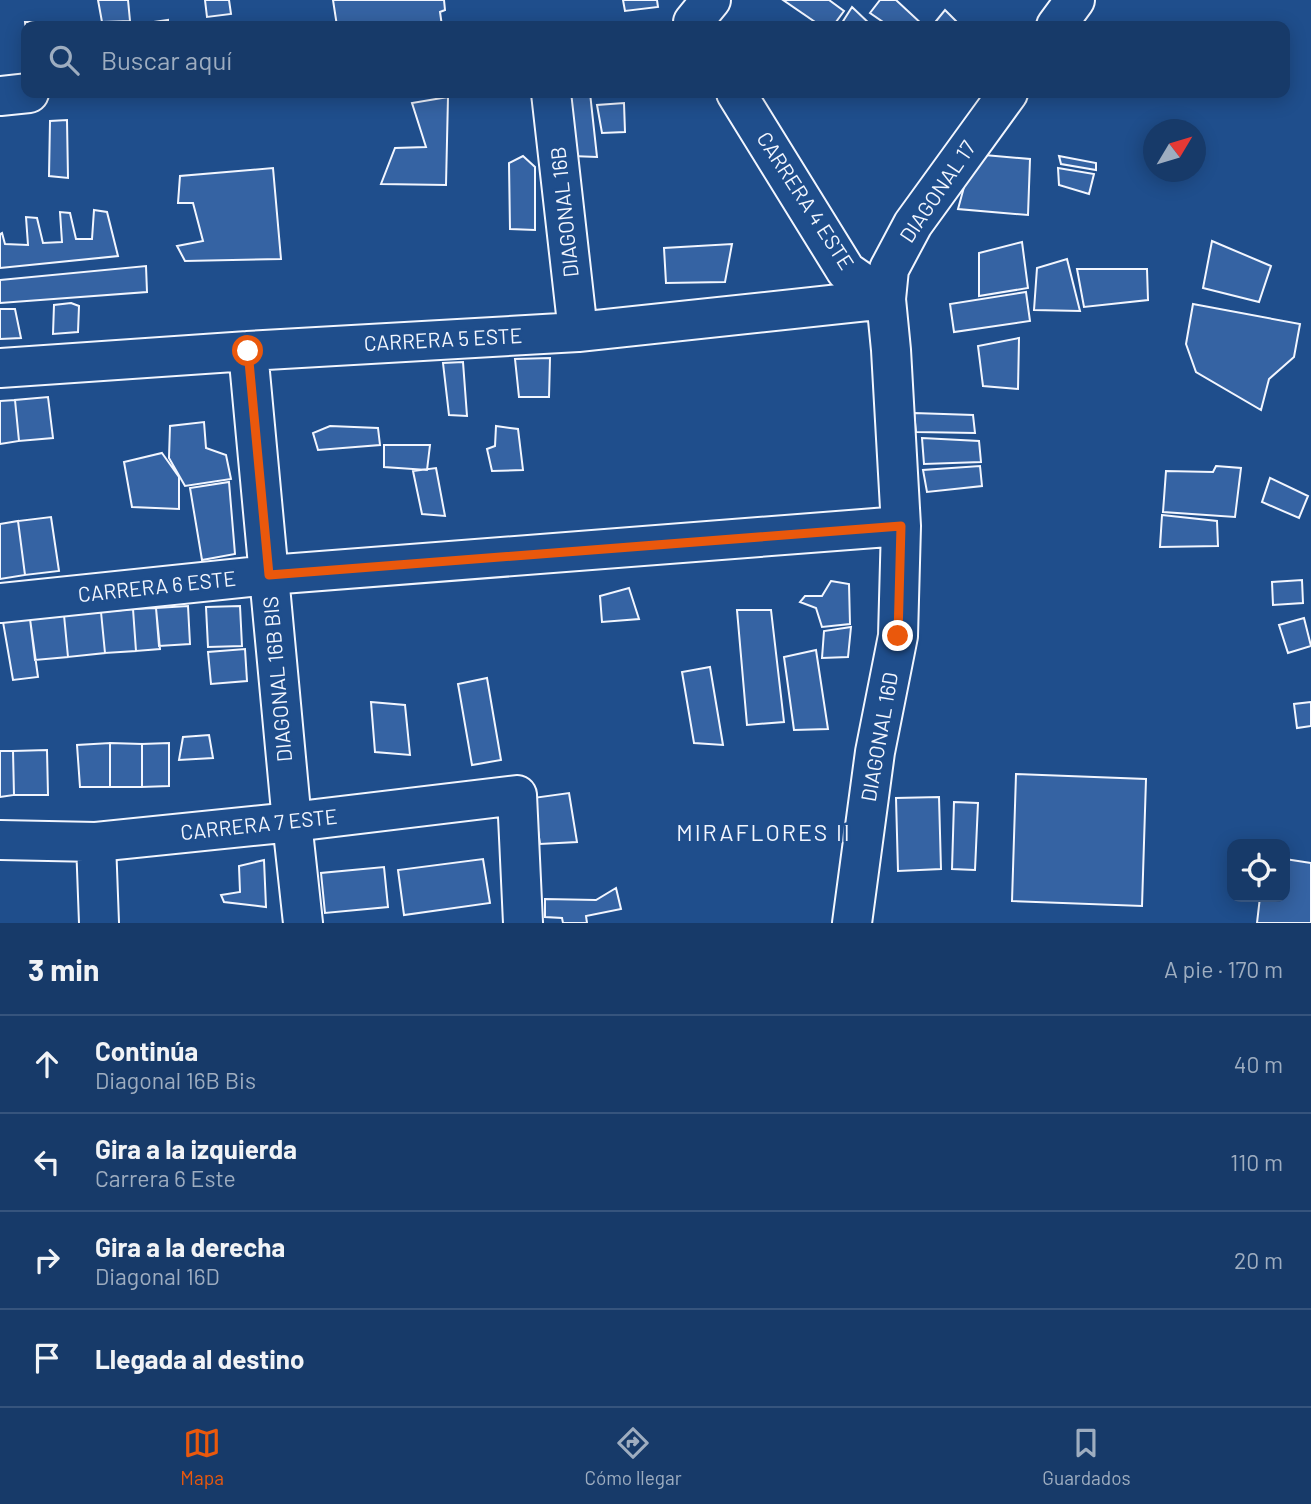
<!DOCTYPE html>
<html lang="es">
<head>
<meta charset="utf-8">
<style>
  :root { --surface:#173a69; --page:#20416f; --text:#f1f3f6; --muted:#9eadc0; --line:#36547d; --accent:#ea580c }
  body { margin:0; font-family:Barlow,sans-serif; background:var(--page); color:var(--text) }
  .controls { position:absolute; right:21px; bottom:21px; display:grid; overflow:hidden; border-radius:14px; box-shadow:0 4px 18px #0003 }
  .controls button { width:63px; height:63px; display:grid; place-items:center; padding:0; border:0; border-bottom:2px solid var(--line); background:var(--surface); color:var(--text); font:35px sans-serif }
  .compass { position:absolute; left:1143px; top:119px; width:63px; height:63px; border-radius:50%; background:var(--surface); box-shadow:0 4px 18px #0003; rotate:52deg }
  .stop { position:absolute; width:21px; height:21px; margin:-16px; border:5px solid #ea580c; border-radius:50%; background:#fff }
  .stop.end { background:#ea580c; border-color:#fff; box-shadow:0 2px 7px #0008 }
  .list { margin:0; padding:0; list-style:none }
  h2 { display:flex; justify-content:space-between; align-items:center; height:91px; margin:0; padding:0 28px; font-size:30px }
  h2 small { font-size:23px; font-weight:400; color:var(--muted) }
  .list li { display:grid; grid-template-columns:46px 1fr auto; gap:21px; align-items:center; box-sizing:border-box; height:98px; padding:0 28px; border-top:2px solid var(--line) }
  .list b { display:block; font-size:26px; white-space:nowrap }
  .list p { margin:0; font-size:23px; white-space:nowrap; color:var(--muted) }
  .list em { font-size:23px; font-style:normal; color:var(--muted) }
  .icon { flex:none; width:38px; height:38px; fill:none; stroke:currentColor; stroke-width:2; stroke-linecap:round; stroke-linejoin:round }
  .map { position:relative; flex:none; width:1311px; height:923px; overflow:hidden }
  .search { position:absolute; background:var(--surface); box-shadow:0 4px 18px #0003; left:21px; right:21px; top:21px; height:77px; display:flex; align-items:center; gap:18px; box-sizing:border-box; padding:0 24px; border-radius:14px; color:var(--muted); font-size:26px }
  .sheet { height:483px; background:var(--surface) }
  nav { display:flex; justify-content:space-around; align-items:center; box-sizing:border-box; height:98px; border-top:2px solid var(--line); background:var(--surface); font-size:19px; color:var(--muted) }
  nav a { display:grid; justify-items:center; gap:4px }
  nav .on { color:var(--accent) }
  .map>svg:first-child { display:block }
</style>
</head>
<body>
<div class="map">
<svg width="1311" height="923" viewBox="0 0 1311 923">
  <rect width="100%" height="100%" fill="#1f4e8c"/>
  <path fill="#3563a3" stroke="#f2f6ff" stroke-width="2" d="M98 0H128L130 21 102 22Z
    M205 0H229L231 14 207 17Z
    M333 0H444L445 10 440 12 442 26H337Z
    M623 0H657L658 7 625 11Z
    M783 0H829L844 11 833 26H821Z
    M880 0H896L924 26H889L870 13Z
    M852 7 872 26H840Z
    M945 10 961 26H932Z
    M168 20V26H132V25Z
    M25 22H62L63 26H26V31Z
    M568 93H590L597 157 572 156Z
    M448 97 446 185 381 184 395 148 426 147 412 103Z
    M624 103 625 132 602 133 597 105Z
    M67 120 68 178 49 176 50 121Z
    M973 154 1030 159 1028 215 958 209Z
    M523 156 535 167V230L510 229 509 163Z
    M1059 156 1096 163V170L1061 164Z
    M273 168 281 259 185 261 177 246 203 241 193 203H178L180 176Z
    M1058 168 1094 174 1089 194 1059 185Z
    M94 210 107 212 118 256 0 268V234L2 233 5 244 28 245 26 217 37 218 43 243 62 242 60 212 70 213 76 239H92Z
    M1212 241 1271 266 1259 302 1203 288Z
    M1022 242 1028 288 979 296V253Z
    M732 244 725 282 666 283 664 248Z
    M1067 259 1080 311 1034 310 1037 268Z
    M146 266 147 292 0 303V280Z
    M1077 269H1147L1148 300 1084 307Z
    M1026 292 1030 321 954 332 950 304Z
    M71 303 79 306 78 332 53 334 54 305Z
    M1193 304 1300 324 1294 357 1269 379 1261 410 1196 372 1186 344Z
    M0 309H15L21 338 0 339Z
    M1019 338 1018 389 983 386 978 346Z
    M550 358 549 397H519L515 359Z
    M463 362 467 416 449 415 443 363Z
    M48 397 53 438 19 441 15 400Z
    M15 400 19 441 0 444V401Z
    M914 413 973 415 975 433 916 432Z
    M204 422 206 448 226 455 231 479 185 486 169 458 170 426Z
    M330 426 378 428 380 445 318 450 313 433Z
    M496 426 518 429 523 470 492 471 487 449 495 446Z
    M922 438 979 441 981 462 924 464Z
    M384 445H430L427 470 384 467Z
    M162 453 179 477V509L132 507 124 462Z
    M980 466 982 486 927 492 923 470Z
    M1216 466 1241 468 1235 517 1163 512 1166 471 1213 472Z
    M436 468 445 516 422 514 413 471Z
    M1270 478 1308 496 1299 518 1262 502Z
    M229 482 235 554 202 560 190 488Z
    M1162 515 1217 521 1218 546 1160 547Z
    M51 517 59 571 25 575 18 521Z
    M18 521 25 575 0 579V524Z
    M1302 580 1303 603 1273 605 1272 582Z
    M831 581 849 584 850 624 822 627 816 608 800 602 805 596H822Z
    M629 588 639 619 602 622 600 596Z
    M188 606 190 644 159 646 156 608Z
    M240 606 242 646 208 647 206 607Z
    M156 608 160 649 136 651 133 609Z
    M133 609 136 651 105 653 101 612Z
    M737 610H771L784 722 747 725Z
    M101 612 105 653 68 657 64 615Z
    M64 615 68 657 35 660 30 619Z
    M1304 618 1311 646 1288 653 1279 625Z
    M30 619 38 677 13 680 3 622Z
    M851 627 848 657 822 658 824 631Z
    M245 649 247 681 211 684 208 652Z
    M816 650 828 729 794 730 784 657Z
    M710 667 723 745 694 743 682 672Z
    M487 678 501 760 472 765 458 684Z
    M371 702 405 705 410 755 375 752Z
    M1311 702V726L1297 728 1294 704Z
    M209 735 213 758 179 760 183 737Z
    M110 743V787H80L77 745Z
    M110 743 142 744V787H110Z
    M169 743V786L142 787V744Z
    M47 750 48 795H14L13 751Z
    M0 751H13L14 795 0 797Z
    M1016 774 1146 779 1142 906 1012 901Z
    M569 793 577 842 540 844 533 798Z
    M939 797 941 869 898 871 896 798Z
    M954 802 978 803 975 870 952 869Z
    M483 859 490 903 404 915 398 870Z
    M1285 859 1311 863V923H1257L1260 897H1285Z
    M264 860 266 907 224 902 221 895 240 892 239 866Z
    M384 867 388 907 325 913 321 873Z
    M616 888 621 909 586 916 587 923H563L562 918 545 917V899L596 900Z"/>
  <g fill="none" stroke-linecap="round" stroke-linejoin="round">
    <g stroke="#f2f6ff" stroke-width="42">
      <path id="minor" d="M693 22 711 0
        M1056 26 1075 0
        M551 93 578 332
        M736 93 846 271 886 299
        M0 96 29 93
        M248 351 292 822 303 923
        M0 368 248 351 578 332 886 299
        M0 603 269 575 901 526
        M0 840 96 842 292 822 517 795 523 923
        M96 842 99 923
        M852 923 875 752 898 636 901 526 891 350 886 299 889 269 913 224 1008 93"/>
    </g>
    <use href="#minor" stroke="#1f4e8c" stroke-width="38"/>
  </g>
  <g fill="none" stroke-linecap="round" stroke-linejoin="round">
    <path stroke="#ea580c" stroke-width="9" d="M248 351 269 575 901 526 898 636"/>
  </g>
  <g text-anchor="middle" stroke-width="5" stroke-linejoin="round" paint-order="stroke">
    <g font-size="21" fill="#f2f6ff" stroke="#1f4e8c">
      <text transform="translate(938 192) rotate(-56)" y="7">DIAGONAL 17</text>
      <text transform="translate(805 201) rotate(57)" y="7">CARRERA 4 ESTE</text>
      <text transform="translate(565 212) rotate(-96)" y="7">DIAGONAL 16B</text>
      <text transform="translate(443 340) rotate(-3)" y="7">CARRERA 5 ESTE</text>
      <text transform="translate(157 587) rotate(-6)" y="7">CARRERA 6 ESTE</text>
      <text transform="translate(278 679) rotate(-95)" y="7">DIAGONAL 16B BIS</text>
      <text transform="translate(880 737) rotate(-80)" y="7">DIAGONAL 16D</text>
      <text transform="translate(259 825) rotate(-6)" y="7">CARRERA 7 ESTE</text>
    </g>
    <g font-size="23" letter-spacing="2" fill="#f2f6ff" stroke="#1f4e8c">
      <text x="764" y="841">MIRAFLORES II</text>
    </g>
  </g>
</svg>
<div class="controls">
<button><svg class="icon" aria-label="locate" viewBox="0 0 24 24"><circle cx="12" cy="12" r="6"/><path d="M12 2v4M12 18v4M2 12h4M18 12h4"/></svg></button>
</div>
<svg class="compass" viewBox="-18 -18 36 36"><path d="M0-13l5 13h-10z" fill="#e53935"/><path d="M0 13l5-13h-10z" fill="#9eadc0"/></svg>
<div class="stop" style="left:248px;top:351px"></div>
<div class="stop end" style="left:898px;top:636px"></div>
<div class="search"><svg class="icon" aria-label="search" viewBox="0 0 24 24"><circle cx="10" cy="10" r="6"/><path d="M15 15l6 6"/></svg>Buscar aquí</div>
</div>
<section class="sheet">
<h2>3 min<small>A pie · 170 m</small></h2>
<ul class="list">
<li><svg class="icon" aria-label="ahead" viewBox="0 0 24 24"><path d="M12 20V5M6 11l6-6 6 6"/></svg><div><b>Continúa</b><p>Diagonal 16B Bis</p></div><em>40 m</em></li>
<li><svg class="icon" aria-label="left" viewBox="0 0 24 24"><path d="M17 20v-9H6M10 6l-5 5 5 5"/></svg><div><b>Gira a la izquierda</b><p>Carrera 6 Este</p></div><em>110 m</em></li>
<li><svg class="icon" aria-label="right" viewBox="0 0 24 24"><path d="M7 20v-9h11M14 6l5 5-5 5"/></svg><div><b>Gira a la derecha</b><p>Diagonal 16D</p></div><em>20 m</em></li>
<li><svg class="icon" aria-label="arrive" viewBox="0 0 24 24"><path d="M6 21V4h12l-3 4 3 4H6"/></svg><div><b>Llegada al destino</b></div></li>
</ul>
</section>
<nav>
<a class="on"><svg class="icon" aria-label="map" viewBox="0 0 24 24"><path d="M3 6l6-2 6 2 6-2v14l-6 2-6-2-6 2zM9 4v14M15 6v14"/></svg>Mapa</a>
<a><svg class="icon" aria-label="directions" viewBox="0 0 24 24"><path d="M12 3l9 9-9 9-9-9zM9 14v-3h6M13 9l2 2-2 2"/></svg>Cómo llegar</a>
<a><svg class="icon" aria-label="saved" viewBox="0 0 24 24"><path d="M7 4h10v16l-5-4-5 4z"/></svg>Guardados</a>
</nav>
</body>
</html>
